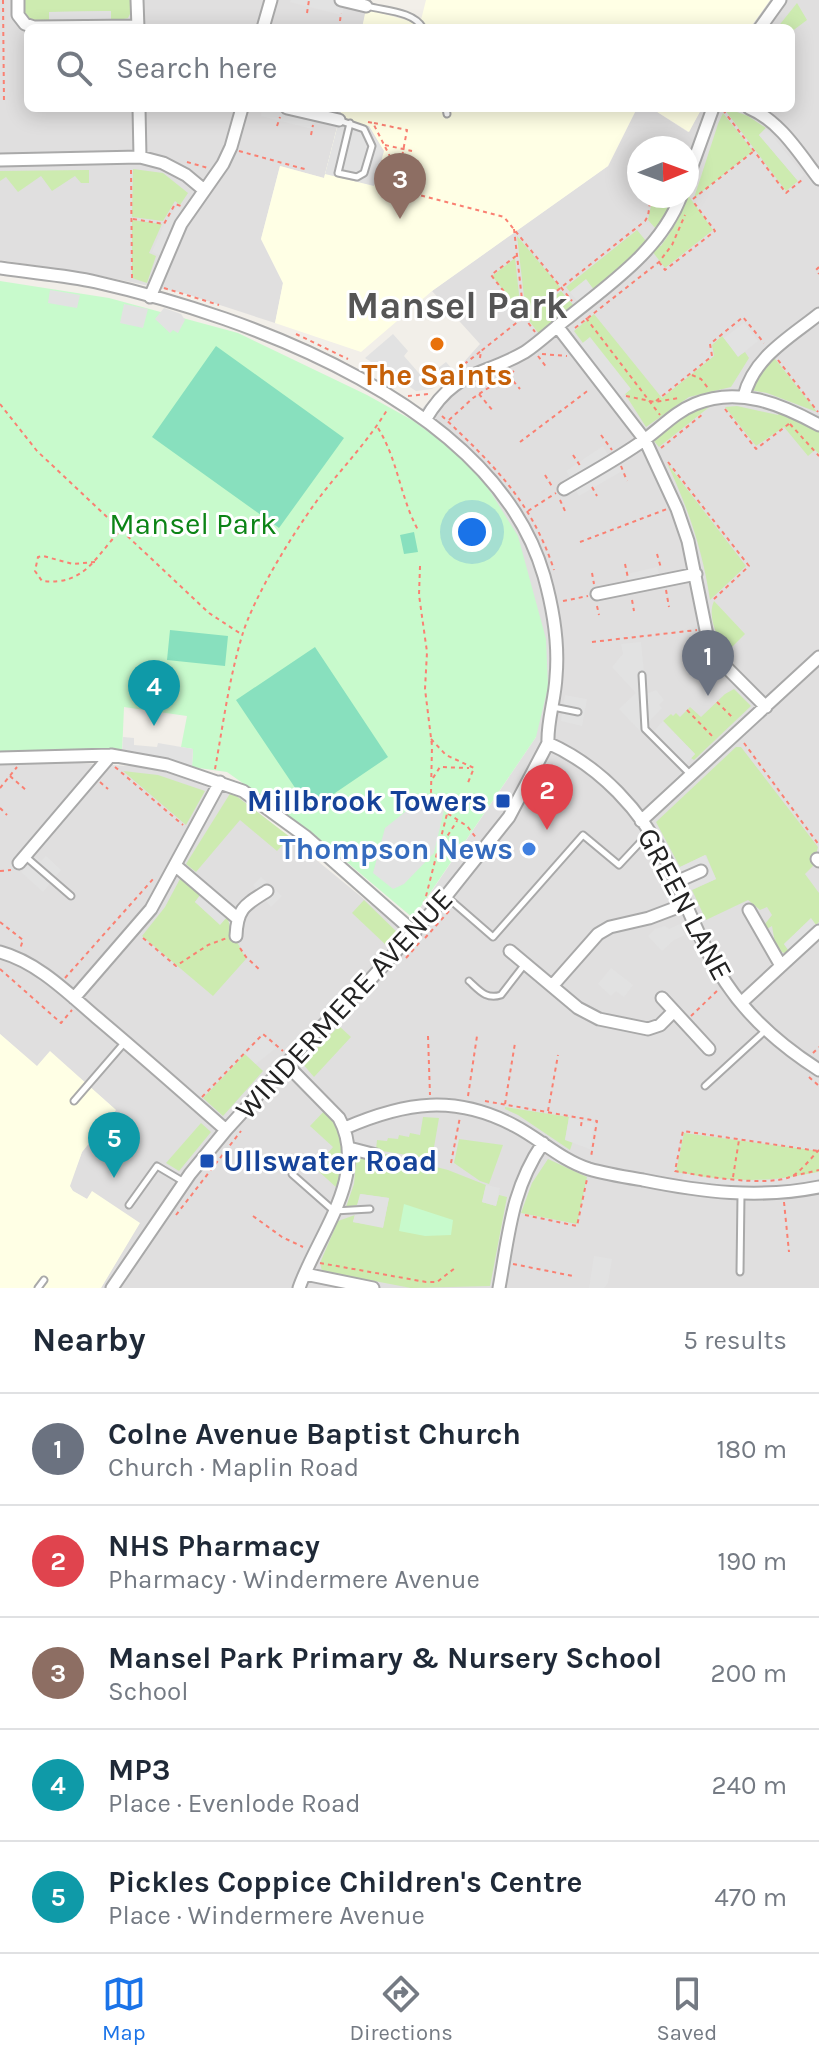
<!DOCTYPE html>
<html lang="en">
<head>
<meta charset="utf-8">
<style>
  :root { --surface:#fff; --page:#f6f6f7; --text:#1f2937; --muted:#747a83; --line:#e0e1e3; --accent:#1a73e8 }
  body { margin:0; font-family:Karla,sans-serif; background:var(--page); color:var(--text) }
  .compass { position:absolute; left:627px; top:136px; width:72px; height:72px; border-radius:50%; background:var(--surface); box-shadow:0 4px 20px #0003; rotate:89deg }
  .you { position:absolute; left:472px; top:532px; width:28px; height:28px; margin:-20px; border:6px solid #fff; border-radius:50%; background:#1a73e8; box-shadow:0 0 0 12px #1a73e833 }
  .badge { display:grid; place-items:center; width:52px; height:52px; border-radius:50%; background:var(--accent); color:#fff; font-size:26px; font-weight:700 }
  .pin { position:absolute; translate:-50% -66px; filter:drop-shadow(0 2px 4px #0008) }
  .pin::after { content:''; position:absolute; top:42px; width:28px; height:24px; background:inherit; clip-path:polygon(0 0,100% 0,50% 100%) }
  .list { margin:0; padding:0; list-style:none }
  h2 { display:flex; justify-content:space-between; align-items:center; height:104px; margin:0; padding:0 32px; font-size:34px }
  h2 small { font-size:26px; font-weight:400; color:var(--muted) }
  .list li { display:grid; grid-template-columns:52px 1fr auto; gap:24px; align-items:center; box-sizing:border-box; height:112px; padding:0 32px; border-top:2px solid var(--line) }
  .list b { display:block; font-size:30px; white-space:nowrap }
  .list p { margin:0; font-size:26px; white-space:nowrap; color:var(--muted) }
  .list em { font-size:26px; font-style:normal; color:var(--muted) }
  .icon { flex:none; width:44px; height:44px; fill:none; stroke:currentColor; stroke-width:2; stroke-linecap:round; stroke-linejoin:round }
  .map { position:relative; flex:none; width:819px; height:1288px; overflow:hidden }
  .search { position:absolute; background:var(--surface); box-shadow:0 4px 20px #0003; left:24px; right:24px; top:24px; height:88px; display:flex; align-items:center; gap:20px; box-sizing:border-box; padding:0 28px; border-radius:12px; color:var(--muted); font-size:30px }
  .sheet { height:664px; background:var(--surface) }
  nav { display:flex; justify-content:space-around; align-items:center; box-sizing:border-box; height:112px; border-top:2px solid var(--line); background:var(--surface); font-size:22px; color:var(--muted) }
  nav a { display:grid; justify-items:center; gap:4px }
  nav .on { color:var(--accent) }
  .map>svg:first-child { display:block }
</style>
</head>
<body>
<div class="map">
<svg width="819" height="1288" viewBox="0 0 819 1288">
  <rect width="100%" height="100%" fill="#f2efe9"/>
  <path fill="#e0dfdf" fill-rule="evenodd" d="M0 0H369L362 28H28V108H342L324 178 280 166 261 239 283 283 275 323 183 293 92 274 0 260Z
    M770 0H819V1288H101L139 1223 92 1192 87 1199 73 1191 69 1186 82 1152 116 1110 50 1052 37 1067 0 1034V765L63 762 145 767 225 785 404 932 536 737 473 464 412 420 480 344 432 291 608 166 637 108H651L688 132 702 108H791V28H750ZM639 148H687V196H639Z"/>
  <path fill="#ffffe5" d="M426 0H770L750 28H362L366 9 413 22 419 28Z
    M342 108H637L608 166 432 291 361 352 275 323 283 283 261 239 280 166 324 178Z
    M651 108H702L689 132Z
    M0 1034 37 1066 50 1051 116 1110 82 1152 70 1186 73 1191 87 1199 92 1191 140 1223 101 1288H0Z"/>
  <path fill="#cdebb0" d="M23 0H131L133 8 128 18 111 22 110 11 50 12 49 22C40 23 32 23 25 16Z
    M797 3 807 20 791 32V28H777Z
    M726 108 748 116 766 128 759 135 798 181 786 191 725 110Z
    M723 113 753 151 694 198 718 124Z
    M133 169 163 173 188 193 180 205 175 201 163 221 132 217Z
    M89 170V183H81L75 176 52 191 41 176 18 192 6 177 0 181V171Z
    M688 195 713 230 665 268 652 251 656 246H661C675 226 680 217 688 195Z
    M653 196H675L656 229 648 220Z
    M132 220 162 224 149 253 156 256 147 283 132 278Z
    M637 230 646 241 624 265 594 290 586 280 570 292 566 287Z
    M517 236 560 287 526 314Z
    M515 258 521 312 492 276Z
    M561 291 574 306 539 334 527 318Z
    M594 314 662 398 714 356 712 345 722 336 738 356 745 352 749 358 731 387 689 397 646 427 625 394 630 389 583 343 574 331Z
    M772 356 776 360 817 412 767 393 750 390 751 383Z
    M713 404 659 447 654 441 686 413Z
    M737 406 778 415 780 411 819 429V454L815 450 808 456 784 427 756 446 725 407Z
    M667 463 746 566 710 600C703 551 688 508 667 463Z
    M714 601 745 634 727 652C717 639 707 616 714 601Z
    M734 689 751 706 694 760 691 758 695 754 663 721 671 714 673 716 676 713 680 717 690 707 701 717 725 694Z
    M736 747H741L818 847 813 866 805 874 819 893V922L816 925 811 919 784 944 789 951 784 953 776 949 772 926 765 930V924L772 915 767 907 760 910 748 900 706 920 692 890 716 879 706 855 680 867 656 822Z
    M123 771 158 775 205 791 186 825Z
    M231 792 290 837 277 851 240 820 196 872 186 864Z
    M181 877 201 894 195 902 220 924 227 917 228 919 233 940H236L246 959 213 996 142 936 165 907Z
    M364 900 399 934 387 946 352 913Z
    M339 1026 351 1037 314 1077 302 1063Z
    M245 1054 263 1071 223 1116 203 1098Z
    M505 1107 569 1117 565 1140 573 1141 570 1150 518 1115 505 1109Z
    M327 1108C345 1139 349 1152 337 1188L315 1168 333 1147 310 1126Z
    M423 1117 439 1118 432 1159 376 1150 377 1140 387 1141 388 1138 398 1139 399 1135 409 1137 410 1133 420 1135Z
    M201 1123 211 1132 179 1171 166 1163Z
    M684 1133 819 1151V1172C771 1183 725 1182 676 1172Z
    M459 1139 503 1145 489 1184 480 1181 454 1163Z
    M357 1152 368 1156 380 1171 385 1154 448 1170 486 1185 482 1202 496 1206 499 1195 507 1197 490 1286 411 1288 322 1271 320 1263 338 1221 355 1215 353 1222 383 1227 389 1198 361 1194 357 1205 346 1207 354 1184Z
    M548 1159 587 1177 577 1224 521 1213 532 1183Z"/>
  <path fill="#c8facc" d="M0 281 109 298 238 333 367 395 412 420 473 464 518 536 546 639 548 687 536 737 413 918 310 831 227 772 192 767 193 749 181 747 187 716 124 707 122 754 105 750 0 752Z
    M404 1204 453 1220 451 1235 425 1236 399 1231Z"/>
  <path fill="#88e0be" d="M216 346 344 438 279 528 152 437Z
    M414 532 418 552 404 554 400 535Z
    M170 630 228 636 225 666 167 660Z
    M315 647 388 757 310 810 236 700Z"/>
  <path fill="#e2e2e2" d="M291 0H346L342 15 290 2Z
    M111 11V22H49V12Z
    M262 108H317L312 129 261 116Z
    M343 119 369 126 384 151 374 186 325 174 339 120Z
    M766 128 804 175 798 181 759 135Z
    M177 206 184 211 161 256 152 252 163 227Z
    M586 279 594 290 579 303 570 292Z
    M50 290 80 295 77 308 48 303Z
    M124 304 148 309 143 328 120 323Z
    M164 308 181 314 185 320 178 333 173 330 170 333 155 319Z
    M744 323 758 341 738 357 724 338Z
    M393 334 408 351 404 356 424 379 446 362 454 371 432 389 416 391 365 358Z
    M590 337 631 389 620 398 579 346Z
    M603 446 609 457 572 480 566 471Z
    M617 462 622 471 579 496 574 487Z
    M657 567 659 575 629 583 627 574Z
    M641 642 646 694 656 690 664 700 659 705 662 708 640 731 619 709 636 693 612 667 623 654 621 644Z
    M565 695 587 699 582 726 561 721Z
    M663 721 695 754 686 764 654 731Z
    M123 737 134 738V745L157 747 158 743 193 749 192 767 122 754Z
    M549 786 566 802 548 822 530 806Z
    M425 796 444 810 434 853 404 884 393 889 373 873 385 828Z
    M705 855 716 879 689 891 678 868Z
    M46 856 61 870 43 892 21 872 36 857 41 861Z
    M261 877 282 896 271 907 253 885Z
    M201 894 227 917 220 925 195 902Z
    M811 918 816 925 789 951 784 944Z
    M680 924 685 935 674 940 662 951 648 936 655 929 665 926 669 929Z
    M611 968 633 985 624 997 616 991 611 996 598 984Z
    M263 1036 276 1048 256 1064 245 1054Z
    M569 1118 594 1123 590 1149 565 1140Z
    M819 1172V1181L766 1190 681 1183 684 1173 707 1178 766 1181Z
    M486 1185 500 1188 496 1206 482 1202Z
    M360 1194 389 1198 383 1228 353 1222Z
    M594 1256 612 1259 608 1283 604 1288H589Z"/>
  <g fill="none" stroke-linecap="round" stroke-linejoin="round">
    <g stroke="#a9a9a9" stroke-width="9">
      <path id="service" d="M367 6C385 11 413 11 423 28
        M446 108 447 114
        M341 121 364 129 372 146 364 173 357 177 338 173 350 123
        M642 675 645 729 691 775
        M553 707 578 712
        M26 857 71 896
        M447 897 493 937 583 835 619 865 648 834
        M469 981C479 990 486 1000 501 995L525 964
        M705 1086 766 1030
        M74 1101 125 1042
        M292 1174 334 1211 370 1209
        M129 1205 157 1166 184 1182
        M740 1272 741 1195
        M38 1288 44 1280"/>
    </g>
    <g stroke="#a9a9a9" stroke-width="15">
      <path id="minor" d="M18 0V15L25 24 34 27 138 26
        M137 0 138 28
        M341 0 366 6
        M263 28 271 0
        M760 28 780 0
        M139 108 140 157
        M287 108 339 120
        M749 108C780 121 799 153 819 179
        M0 160 140 157 163 163 186 175 204 190
        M687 180 713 108
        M0 268C32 273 65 275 96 282 251 317 495 406 544 576 553 608 559 644 556 677 555 700 547 721 548 743L509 817 446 896 369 981 307 1041 226 1130 190 1174 112 1288
        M150 297 181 224 223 164 231 147 242 108
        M557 326 645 440 677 509 688 541 707 635 722 663 766 707
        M744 396C754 357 789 338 819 314
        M425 420C455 369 480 378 525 352 540 342 554 328 569 317 611 283 661 249 681 196
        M564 489C591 473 619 458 644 440 661 428 675 412 695 404 738 386 781 404 819 425
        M597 594 696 574
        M548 743C600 766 642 811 667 862 686 902 701 946 726 983 750 1019 783 1047 819 1070
        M0 758 111 755 167 765 243 791 305 836 415 933
        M641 821 819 657
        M817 859 819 861
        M19 863 111 755
        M176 866 237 918
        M676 882 701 871
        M749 910 780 964
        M236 936C237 908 245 905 267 891
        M510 951 578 1008 599 1019 648 1029 660 1025 674 1011
        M0 952C37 962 67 992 96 1017 140 1054 183 1092 226 1130
        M553 985 598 934 610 927 649 918 686 904
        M74 998 151 909 220 782
        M662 998 709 1049
        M742 1002 819 931
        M286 1064 339 1118C370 1175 317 1236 299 1288
        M345 1128C405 1102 455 1094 515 1126 540 1139 561 1160 589 1169 606 1174 625 1177 643 1180 702 1192 759 1199 819 1187
        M349 1148 376 1155
        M305 1274 373 1288
        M499 1288C509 1234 511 1190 543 1143"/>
    </g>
    <path stroke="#fa8072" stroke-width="2" stroke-dasharray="4 4" stroke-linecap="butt" d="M3 0 4 104
      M307 13 309 0
      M340 21 341 13
      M723 110 786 193 803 179
      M368 122 373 123 408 192 504 217 572 301
      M374 123 407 130 399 173
      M277 126 280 117
      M311 135 313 125
      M385 145 412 151
      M239 151 308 170
      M187 162 208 168
      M131 170 132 279
      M693 199 754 151
      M133 219 164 224 175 204 181 206
      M514 229 524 317 535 332
      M516 256 491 275 524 317
      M659 262 665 270 715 231 692 200
      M819 267 816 270 819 274
      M164 288 219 305
      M586 318 660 415
      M575 328 659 262 672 245 685 215
      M296 334 348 359
      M542 354 567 356
      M538 356 547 368
      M480 358 481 351 645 221 648 216 651 196
      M778 360 818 412
      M458 369 481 351
      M508 375 520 389
      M692 375 701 379 708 388
      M479 394 493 411
      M408 396 429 394
      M626 396 655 402 679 398
      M656 401 712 356 710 344 743 317 764 343
      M0 404 37 451 209 613 241 634
      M725 409 756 449 790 423
      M442 416C493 464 532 502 554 570
      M449 420 473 398 514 371
      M790 424 819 456
      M378 428C398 460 400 497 418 530
      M601 435 612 450
      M520 442 590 389
      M661 448 703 414
      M573 455 581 467
      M668 462 749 566 713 600
      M621 466 627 481
      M545 475 553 488
      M592 487 597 496
      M560 500 565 511
      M528 511 556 493
      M580 542 667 509
      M657 554 661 568
      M95 562 73 564 43 556 38 557 35 571 42 581C86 586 95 556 121 530
      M625 564 628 578
      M420 566 419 595 427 652 425 689 432 746 431 792 435 800 445 806 447 813 467 826 477 839
      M592 573 594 584
      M666 590 669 607
      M632 600 634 611
      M563 601 588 596
      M597 606 599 615
      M592 642 697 630
      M717 702 734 719
      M687 710 714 738
      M431 739 446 755 474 768 467 785
      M744 743 819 845
      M115 767 183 825
      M215 769C223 725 229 679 242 636 253 598 292 535 316 502 339 471 367 443 387 410
      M10 776 27 791
      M433 778 440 767 469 768
      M100 782 108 789
      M0 788 17 767
      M0 808 7 815
      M439 849 457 821
      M0 871 11 870
      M424 904 447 814
      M0 922 23 940 20 949
      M143 938 176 966 208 945 227 938
      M425 938 450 910
      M240 948 246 957 260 970
      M406 958 420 942
      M0 969 61 1023 72 1010
      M65 978 154 878
      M691 1016 718 990
      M428 1036 430 1095
      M813 1053 819 1047
      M809 1077 819 1086
      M468 1096 477 1036
      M202 1097 263 1034 283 1051
      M485 1101 597 1121 591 1157
      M505 1104 515 1043
      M548 1111 558 1055
      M581 1126 582 1119
      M819 1150 818 1151C811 1158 800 1173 790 1177 764 1187 703 1176 675 1171L683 1131 818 1151H819
      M451 1163 460 1117
      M793 1176 819 1170
      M733 1177 739 1140
      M784 1202 789 1252
      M176 1215 241 1131
      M525 1215 577 1226 587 1179
      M253 1216 282 1237 303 1247
      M320 1263 426 1282H437L455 1268
      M513 1264 573 1276"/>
    <use href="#service" stroke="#fff" stroke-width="5"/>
    <use href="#minor" stroke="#fff" stroke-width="11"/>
  </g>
  <circle fill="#e8710a" stroke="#fff" stroke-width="3" cx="437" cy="344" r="8"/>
  <g fill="#1a4fb4" stroke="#fff" stroke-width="3">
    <rect x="495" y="793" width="16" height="16" rx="4"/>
    <rect x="199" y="1153" width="16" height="16" rx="4"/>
  </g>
  <circle fill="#3f7fe0" stroke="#fff" stroke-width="3" cx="529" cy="849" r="8"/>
  <g text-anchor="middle" stroke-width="6" stroke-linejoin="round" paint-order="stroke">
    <g font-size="30" font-weight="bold" fill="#c56008" stroke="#fff">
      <text x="437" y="385">The Saints</text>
    </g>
    <g font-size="30" fill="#0c8416" stroke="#fff">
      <text x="193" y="534">Mansel Park</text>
    </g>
    <g font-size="30" font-weight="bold" fill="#164399" stroke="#fff" text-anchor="end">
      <text x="487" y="811">Millbrook Towers</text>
      <text x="223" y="1171" text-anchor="start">Ullswater Road</text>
    </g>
    <g font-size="30" font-weight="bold" fill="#366cbe" stroke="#fff" text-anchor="end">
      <text x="513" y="859">Thompson News</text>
    </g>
    <g font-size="30" fill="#222" stroke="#fff">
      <text transform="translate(685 904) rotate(62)" y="10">GREEN LANE</text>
      <text transform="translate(344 1004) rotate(-47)" y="10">WINDERMERE AVENUE</text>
    </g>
    <g font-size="38" font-weight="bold" fill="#555" stroke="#fff">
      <text x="457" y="318">Mansel Park</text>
    </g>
  </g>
</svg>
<svg class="compass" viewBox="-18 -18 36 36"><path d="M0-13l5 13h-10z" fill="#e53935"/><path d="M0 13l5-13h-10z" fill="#747a83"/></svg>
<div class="you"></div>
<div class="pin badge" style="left:708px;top:696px;background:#6b7280">1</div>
<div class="pin badge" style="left:547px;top:830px;background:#e0444e">2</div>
<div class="pin badge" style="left:400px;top:219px;background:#8d6e63">3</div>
<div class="pin badge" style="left:154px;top:726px;background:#0f9aa8">4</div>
<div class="pin badge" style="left:114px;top:1178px;background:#0f9aa8">5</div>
<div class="search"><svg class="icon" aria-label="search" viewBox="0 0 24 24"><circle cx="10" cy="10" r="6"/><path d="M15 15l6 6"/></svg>Search here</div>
</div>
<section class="sheet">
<h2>Nearby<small>5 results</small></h2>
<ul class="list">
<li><span class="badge" style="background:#6b7280">1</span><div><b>Colne Avenue Baptist Church</b><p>Church · Maplin Road</p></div><em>180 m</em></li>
<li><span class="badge" style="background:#e0444e">2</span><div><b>NHS Pharmacy</b><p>Pharmacy · Windermere Avenue</p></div><em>190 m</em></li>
<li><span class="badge" style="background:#8d6e63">3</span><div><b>Mansel Park Primary &amp; Nursery School</b><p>School</p></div><em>200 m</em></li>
<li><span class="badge" style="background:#0f9aa8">4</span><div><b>MP3</b><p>Place · Evenlode Road</p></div><em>240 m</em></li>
<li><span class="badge" style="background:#0f9aa8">5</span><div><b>Pickles Coppice Children's Centre</b><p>Place · Windermere Avenue</p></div><em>470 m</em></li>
</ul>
</section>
<nav>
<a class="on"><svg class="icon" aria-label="map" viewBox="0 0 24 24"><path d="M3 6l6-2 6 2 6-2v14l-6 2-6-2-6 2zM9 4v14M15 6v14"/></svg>Map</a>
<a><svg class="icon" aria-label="directions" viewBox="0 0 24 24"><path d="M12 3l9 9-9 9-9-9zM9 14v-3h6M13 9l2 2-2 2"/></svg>Directions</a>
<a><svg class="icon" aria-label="saved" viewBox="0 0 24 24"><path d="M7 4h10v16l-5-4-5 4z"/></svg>Saved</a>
</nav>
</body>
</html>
